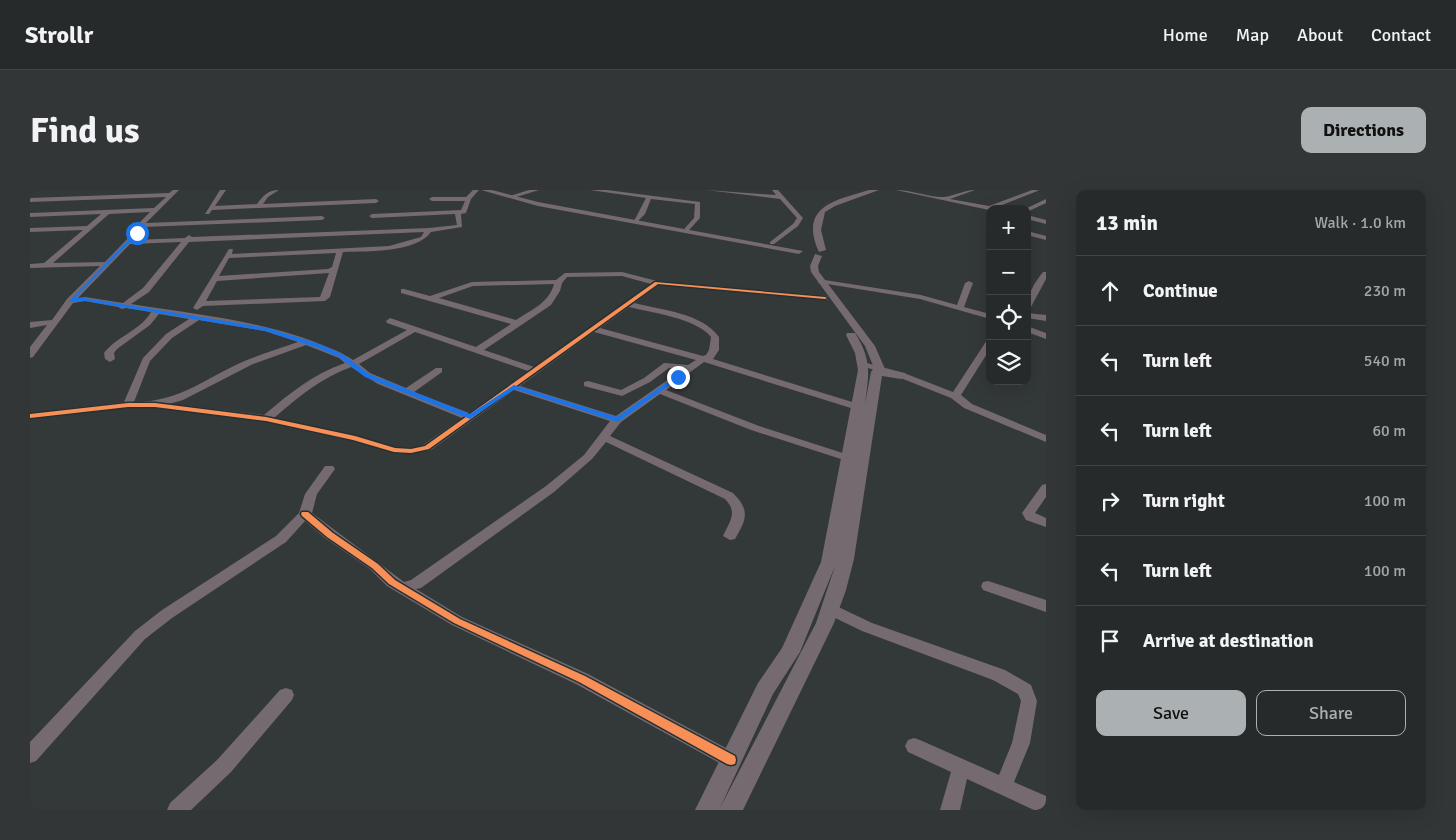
<!DOCTYPE html>
<html lang="en">
<head>
<meta charset="utf-8">
<style>
  :root { --surface:#262a2a; --page:#323636; --text:#f1f3f6; --muted:#a4a7a8; --line:#424647; --accent:#abb1b2 }
  body { margin:0; font-family:Signika,sans-serif; background:var(--page); color:var(--text) }
  .controls { position:absolute; right:15px; top:15px; display:grid; overflow:hidden; border-radius:10px; box-shadow:0 5px 20px #0002 }
  .controls button { width:45px; height:45px; display:grid; place-items:center; padding:0; border:0; border-bottom:1px solid var(--line); background:var(--surface); color:var(--text); font:25px sans-serif }
  .stop { position:absolute; width:15px; height:15px; margin:-11px; border:4px solid #1a73e8; border-radius:50%; background:#fff }
  .stop.end { background:#1a73e8; border-color:#fff; box-shadow:0 1px 5px #0008 }
  .list { margin:0; padding:0; list-style:none }
  h2 { display:flex; justify-content:space-between; align-items:center; height:65px; margin:0; padding:0 20px; font-size:21px }
  h2 small { font-size:16px; font-weight:400; color:var(--muted) }
  .list li { display:grid; grid-template-columns:32px 1fr auto; gap:15px; align-items:center; box-sizing:border-box; height:70px; padding:0 20px; border-top:1px solid var(--line) }
  .list b { display:block; font-size:19px; white-space:nowrap }
  .list em { font-size:16px; font-style:normal; color:var(--muted) }
  .actions { display:flex; gap:10px; padding:15px 20px }
  .actions a { flex:1; padding:11px 0; border:1px solid var(--accent); border-radius:10px; text-align:center; font-size:18px; color:var(--accent) }
  .actions .main { background:var(--accent); color:#111 }
  .icon { flex:none; width:28px; height:28px; fill:none; stroke:currentColor; stroke-width:2; stroke-linecap:round; stroke-linejoin:round }
  .map { position:relative; flex:none; width:1016px; height:620px; overflow:hidden; border-radius:10px }
  header { display:flex; align-items:center; gap:30px; box-sizing:border-box; height:70px; padding:0 25px; background:var(--surface); border-bottom:1px solid var(--line) }
  header strong { font-size:24px }
  nav { display:flex; gap:28px; margin-inline-start:auto; font-size:18px }
  .intro { display:flex; align-items:center; justify-content:space-between; box-sizing:border-box; height:120px; padding:0 30px }
  h1 { margin:0; font-size:35px }
  .button { padding:12px 22px; border-radius:10px; background:var(--accent); color:#111; font-size:18px; font-weight:700 }
  main { display:flex; gap:30px; padding:0 30px }
  aside { flex:1; background:var(--surface); border-radius:10px; box-shadow:0 5px 20px #0002 }
  .map>svg:first-child { display:block }
</style>
</head>
<body>
<header>
<strong>Strollr</strong>
<nav><a>Home</a><a>Map</a><a>About</a><a>Contact</a></nav>
</header>
<div class="intro"><h1>Find us</h1><a class="button">Directions</a></div>
<main>
<div class="map">
<svg width="1016" height="620" viewBox="0 0 1016 620">
  <rect width="100%" height="100%" fill="#333838"/>
  <g fill="none" stroke-linecap="round" stroke-linejoin="round">
    <path fill="#746a6f" fill-rule="evenodd" d="M143 0H149L116 33 292 26 295 28 292 30 113 37 104 50 155 48 159 45 162 47 399 38 427 35 425 24 342 28 339 26 342 24 431 20 435 11H402L399 9 402 7H436L443 0H449L441 9 436 23 431 24 432 37 401 42C386 63 338 61 313 62L300 107 295 111 173 116 167 120 163 118 199 59H203L202 64 359 56 391 47 394 42 159 52 119 102 101 114C163 124 227 130 285 152 299 158 312 162 323 170L377 140 357 133 356 131 360 128 446 157 481 134 371 103V99H374L400 106 442 92 526 90 535 83 592 82 627 91 798 106V110H795L629 95 604 113C632 120 672 123 689 147V160L683 169 832 215 833 217 832 219H824L674 172 636 200 729 236 822 266 824 268 822 270H814L721 240 630 204 591 232 580 246 703 303C720 320 717 329 705 349L700 350 693 346C700 331 708 322 695 309L576 252 562 269 524 302 391 398 386 399 432 427 558 484 707 564 710 570 707 576 701 578 695 576 546 494 422 435 357 396 340 379 295 348 275 331 256 352 142 428 115 449 6 571 0 573V552L105 441 132 420 246 346 269 323 275 304 295 276H303L305 279 287 304 282 323 374 392 381 390 516 296 554 265 580 231 484 200 401 260 381 264 364 263 322 251 236 232 125 218H98L0 229V223L94 212 113 168 136 144 159 129 129 124 120 135 87 159 84 163 85 169 80 172 75 169 74 163C87 146 110 141 121 122L96 118 92 119 88 117 55 111 43 113 3 167 0 168V157L17 135 0 138V132L22 130 37 109 70 76 0 78V74L14 73 53 40 0 42V38L57 36 71 24 0 27V23L124 18 136 7 0 12V8L139 3ZM120 22 108 34 104 42 75 72 23 73 79 24ZM151 52 113 98 93 113 55 107 48 108 100 54ZM306 63 302 77 298 79 189 86 199 68ZM299 83 290 107 176 111 187 91ZM592 86 621 94 504 177 454 160 521 115 530 101 532 93 537 87ZM524 94C519 113 501 120 486 130L409 108 443 96ZM599 117C622 123 666 128 681 147L679 160 676 165 673 166 570 138ZM169 130 235 141 268 152C251 158 234 163 217 170 176 187 151 212 104 212L120 171 142 148ZM385 142 498 181 439 223 384 202 412 182V178H406L376 198 340 183 329 174ZM564 142 666 170 658 175 634 173 614 188 591 200 558 191 554 192V196L592 206 620 192 639 178 652 180 586 226 490 196ZM276 155 309 168 315 173C283 184 259 204 234 225L139 214 153 210 223 174ZM321 177 348 194 432 228 393 255 381 258 365 257 325 245 244 228C268 207 291 188 321 177Z
      M190 0H196L185 16 227 14C233 6 238 0 249 0L238 7 233 14 346 9 349 11 346 13 182 20 179 24H175Z
      M499 0H509L483 8 480 6Z
      M560 0H577L670 12V28L659 40H655V38L664 28 665 14 621 9 615 24 608 31H604L616 8Z
      M676 0 746 5 742 0H748L773 28 768 36 744 54H740V52L763 34 767 28 750 9Z
      M866 0C881 0 902 8 914 7 924 6 934 0 945 0L920 9 959 16 1002 0H1010L959 20Z
      M1016 9V13L999 21 995 19Z
      M997 25 1016 30V34L997 29Z
      M997 41 1016 46V50L997 45Z
      M1013 82H1016V89L1001 117 997 119C997 105 1004 93 1013 82Z
      M788 89 891 105 927 115 935 93 939 91 943 93 934 117 960 124V129L890 109 791 93H788Z
      M997 123 1016 125V131L997 128Z
      M997 136 1016 143V149L997 142Z
      M960 149V159L931 205 942 214 1016 245V252L934 218 921 208 868 187 828 175 833 172 874 183 923 202 957 150Z
      M1016 294V307L1005 323 1016 328V337L996 330 992 323 1012 295Z
      M958 391 1016 410V422L953 400 951 396 953 392Z
      M800 413 842 433 975 480 1001 495 1007 511 1000 553 984 592 1016 606V620H1004L937 589 930 620H910L921 582 878 562 875 556 878 550 884 548 890 550 969 585 982 553 991 511 988 504 963 490 832 441 795 423 793 419 795 415Z
      M256 498 262 500 264 505 262 510 201 582 161 620H137L140 613 187 570 250 500Z"/>
    <path fill="#746a6f" fill-rule="evenodd" d="M451 0H462L508 12 773 61 769 64 508 16Z
      M839 0H849L805 16 795 22 791 40 796 60 789 62C768 16 806 10 839 0Z
      M785 64 792 66 788 76 789 82 845 156 855 179 875 183 877 185 871 189 852 186 824 369 816 400 804 433 713 620H689L786 433 805 376 770 462 743 504 689 620H665L728 493 752 458 791 372 828 180 825 163 816 145 817 143H825C842 170 839 184 835 214L841 182 844 178 835 156 781 82 780 76Z"/>
    <g stroke="#263031" stroke-width="3">
      <path id="cycleway" d="M625 92 795 107 797 108 795 109 628 94 399 259 381 263 364 262 323 250 236 231 125 217H98L0 228V224L98 213H125L236 227 325 246 365 258 381 259 395 256Z
        M272 322H278L303 343 348 374 365 390 430 429 555 486 705 566 706 570 705 574 701 575 697 574 549 492 424 433 359 394 342 378 297 347 272 326 271 324Z"/>
    </g>
    <use href="#cycleway" fill="#f78f57" fill-rule="evenodd"/>
  </g>
  <path fill="#1a73e8" d="M107 41 108 44 45 108H55L238 138 292 155 314 165 339 184 440 224 484 195 587 227 646 186 651 187 588 232 485 199 440 229 335 187 309 167 288 158 235 141 55 111 38 112Z"/>
</svg>
<div class="controls">
<button>+</button>
<button>−</button>
<button><svg class="icon" aria-label="locate" viewBox="0 0 24 24"><circle cx="12" cy="12" r="6"/><path d="M12 2v4M12 18v4M2 12h4M18 12h4"/></svg></button>
<button><svg class="icon" aria-label="layers" viewBox="0 0 24 24"><path d="M12 4l9 5-9 5-9-5zM3 14l9 5 9-5"/></svg></button>
</div>
<div class="stop" style="left:107px;top:43px"></div>
<div class="stop end" style="left:648px;top:187px"></div>
</div>
<aside>
<h2>13 min<small>Walk · 1.0 km</small></h2>
<ul class="list">
<li><svg class="icon" aria-label="ahead" viewBox="0 0 24 24"><path d="M12 20V5M6 11l6-6 6 6"/></svg><div><b>Continue</b></div><em>230 m</em></li>
<li><svg class="icon" aria-label="left" viewBox="0 0 24 24"><path d="M17 20v-9H6M10 6l-5 5 5 5"/></svg><div><b>Turn left</b></div><em>540 m</em></li>
<li><svg class="icon" aria-label="left" viewBox="0 0 24 24"><path d="M17 20v-9H6M10 6l-5 5 5 5"/></svg><div><b>Turn left</b></div><em>60 m</em></li>
<li><svg class="icon" aria-label="right" viewBox="0 0 24 24"><path d="M7 20v-9h11M14 6l5 5-5 5"/></svg><div><b>Turn right</b></div><em>100 m</em></li>
<li><svg class="icon" aria-label="left" viewBox="0 0 24 24"><path d="M17 20v-9H6M10 6l-5 5 5 5"/></svg><div><b>Turn left</b></div><em>100 m</em></li>
<li><svg class="icon" aria-label="arrive" viewBox="0 0 24 24"><path d="M6 21V4h12l-3 4 3 4H6"/></svg><div><b>Arrive at destination</b></div></li>
</ul>
<div class="actions"><a class="main">Save</a><a>Share</a></div>
</aside>
</main>
</body>
</html>
